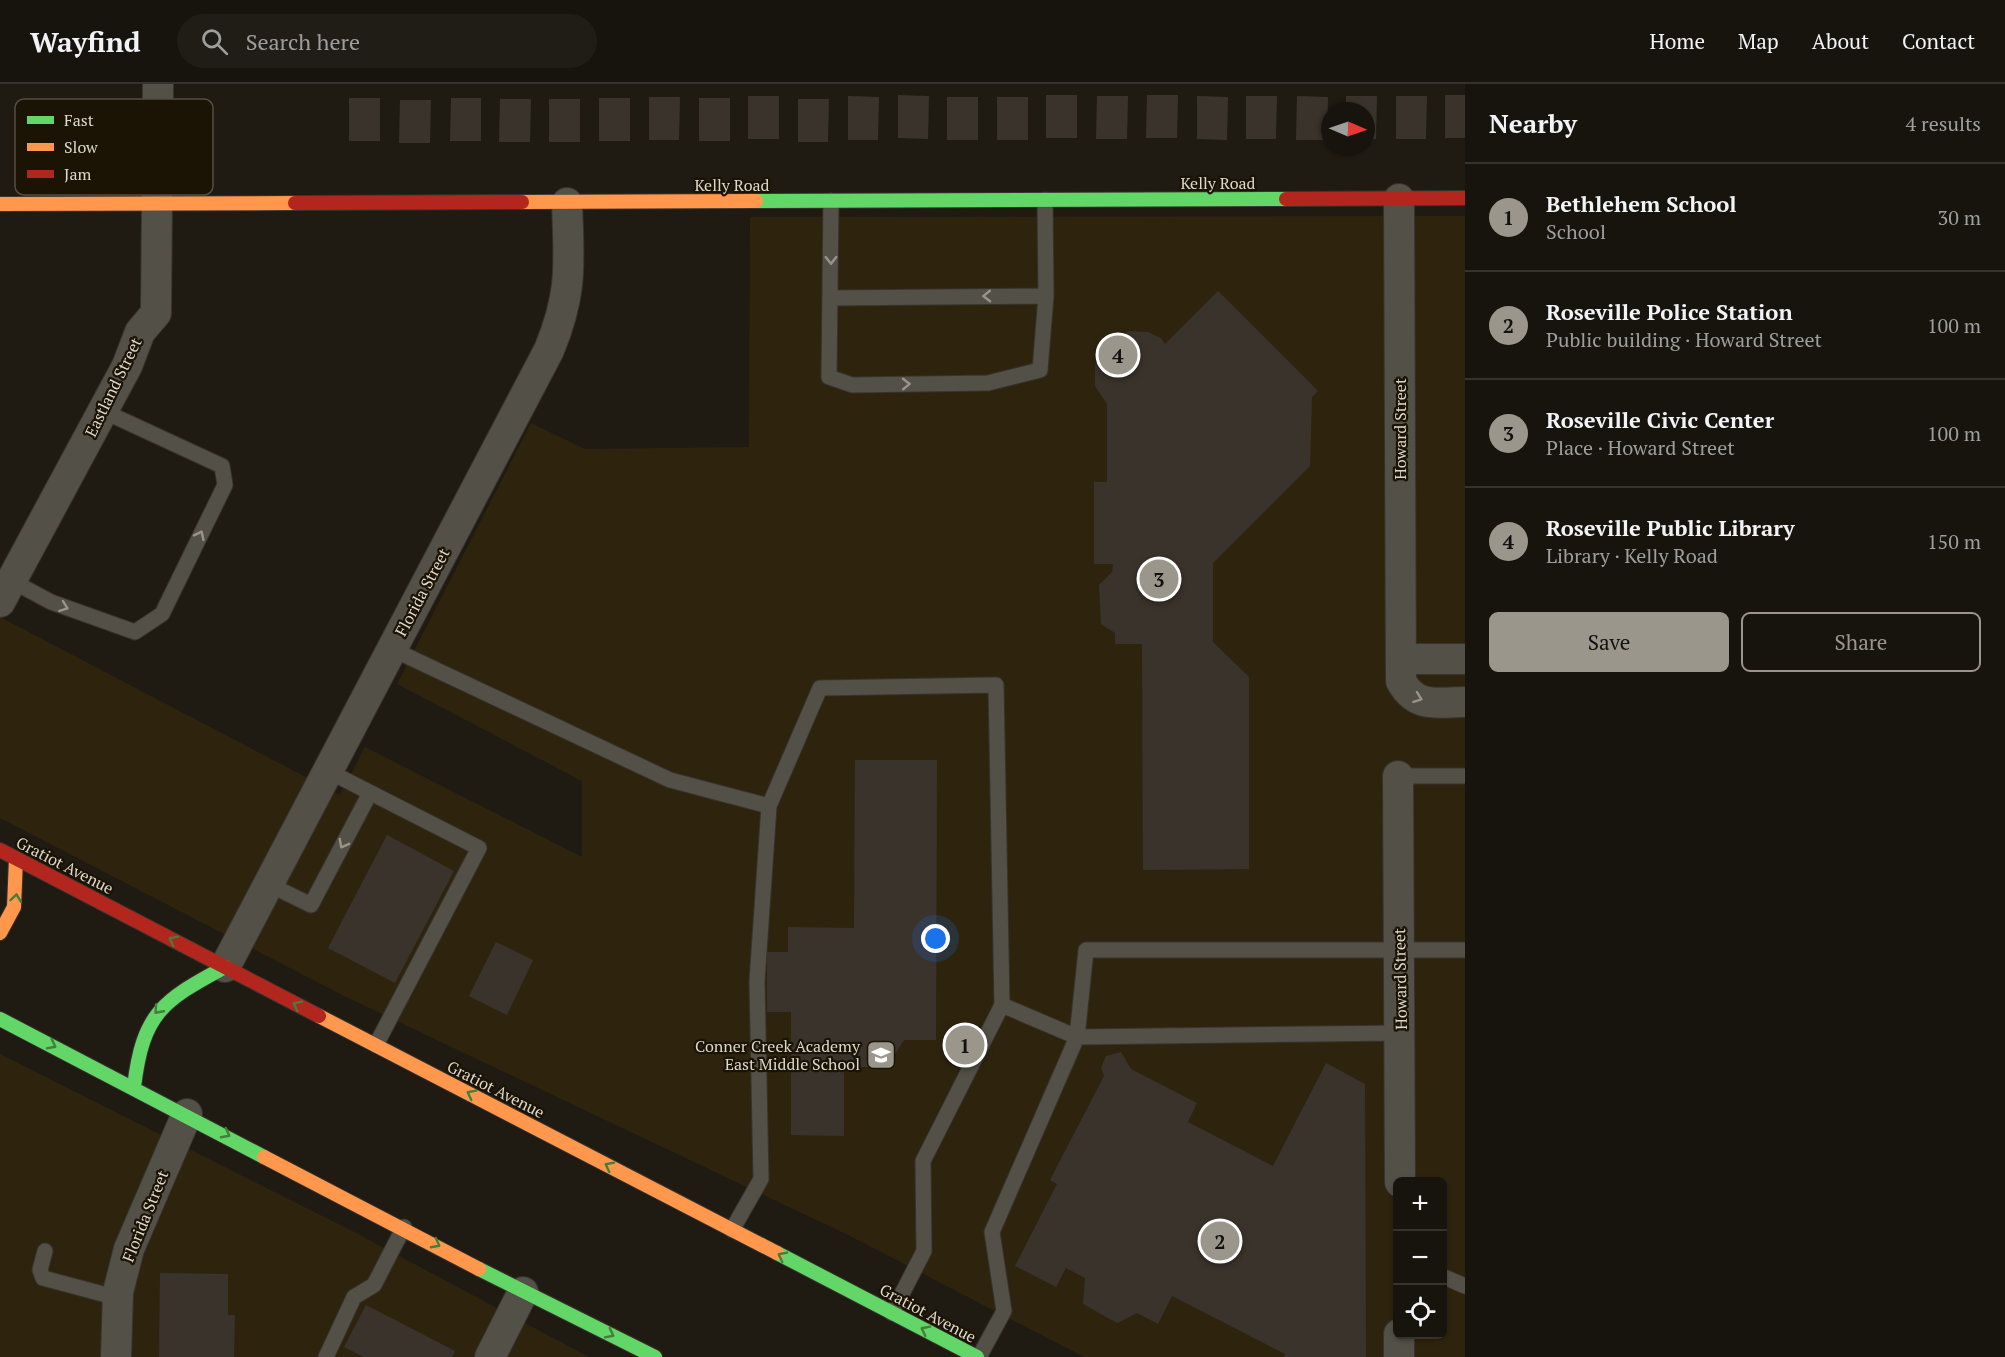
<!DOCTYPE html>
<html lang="en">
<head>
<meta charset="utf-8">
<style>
  :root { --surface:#17140e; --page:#201d17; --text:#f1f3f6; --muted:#9e9e9e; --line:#36332e; --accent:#9a968c }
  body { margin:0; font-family:"PT Serif",serif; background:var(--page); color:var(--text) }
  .controls { position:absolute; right:18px; bottom:18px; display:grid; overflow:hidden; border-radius:9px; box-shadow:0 2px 4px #0004 }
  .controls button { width:54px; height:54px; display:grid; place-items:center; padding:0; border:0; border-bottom:2px solid var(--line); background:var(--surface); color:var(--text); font:30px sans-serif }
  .compass { position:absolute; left:1321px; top:18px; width:54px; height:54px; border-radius:50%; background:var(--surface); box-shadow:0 2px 4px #0004; rotate:92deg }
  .you { position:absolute; left:936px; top:855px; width:21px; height:21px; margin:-15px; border:4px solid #fff; border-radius:50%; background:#1a73e8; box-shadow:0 0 0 9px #1a73e833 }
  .badge { display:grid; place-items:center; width:39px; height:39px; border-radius:50%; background:var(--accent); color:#111; font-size:20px; font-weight:700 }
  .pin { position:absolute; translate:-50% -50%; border:3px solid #fff; box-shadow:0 2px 6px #0006 }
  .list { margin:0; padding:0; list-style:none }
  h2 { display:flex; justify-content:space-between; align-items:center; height:78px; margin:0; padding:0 24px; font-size:26px }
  h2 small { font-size:20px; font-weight:400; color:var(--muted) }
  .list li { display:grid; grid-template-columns:39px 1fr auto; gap:18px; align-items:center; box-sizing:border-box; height:108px; padding:0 24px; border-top:2px solid var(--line) }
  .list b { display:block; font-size:22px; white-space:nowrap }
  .list p { margin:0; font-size:20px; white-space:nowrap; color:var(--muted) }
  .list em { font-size:20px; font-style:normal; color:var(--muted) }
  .actions { display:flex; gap:12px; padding:18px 24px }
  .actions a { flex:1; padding:14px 0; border:2px solid var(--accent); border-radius:9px; text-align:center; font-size:21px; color:var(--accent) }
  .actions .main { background:var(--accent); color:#111 }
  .icon { flex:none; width:33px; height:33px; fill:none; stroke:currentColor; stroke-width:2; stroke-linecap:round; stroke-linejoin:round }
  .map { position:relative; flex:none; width:1465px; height:1273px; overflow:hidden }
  header { display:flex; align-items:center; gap:36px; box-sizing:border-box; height:84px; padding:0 30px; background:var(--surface); border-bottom:2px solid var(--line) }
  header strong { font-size:28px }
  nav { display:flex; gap:33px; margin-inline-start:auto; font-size:21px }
  .search { width:420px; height:54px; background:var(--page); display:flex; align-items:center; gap:15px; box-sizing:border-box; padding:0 21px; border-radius:33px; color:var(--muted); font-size:22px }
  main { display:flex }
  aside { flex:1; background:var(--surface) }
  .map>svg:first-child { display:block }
</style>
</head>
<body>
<header>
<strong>Wayfind</strong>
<div class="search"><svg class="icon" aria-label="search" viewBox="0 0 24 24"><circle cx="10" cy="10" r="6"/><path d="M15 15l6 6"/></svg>Search here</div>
<nav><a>Home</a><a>Map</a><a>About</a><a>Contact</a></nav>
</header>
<main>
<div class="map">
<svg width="1465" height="1273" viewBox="0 0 1465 1273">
  <rect width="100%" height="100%" fill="#1f1b12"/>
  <path fill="#2e240e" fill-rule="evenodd" d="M1465 132V1273H1084L848 1151 344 912 0 734V533L340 711 365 663 582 773V697L397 600 531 339 585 365 749 363 750 133ZM1398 1098H1442V1250H1398Z
    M0 970 356 1149 589 1273H0Z"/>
  <path fill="#3a332c" d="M898 11 929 12 928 55 898 54Z
    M1046 11H1077V54H1046Z
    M1147 11H1178L1177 54H1146Z
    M1445 11H1465V54H1445Z
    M748 12H779V55H748Z
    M848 12 879 13 878 56H848Z
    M1097 12H1128L1127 55H1096Z
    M1197 12 1228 13 1227 56 1197 55Z
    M1246 12H1277L1276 55H1246Z
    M1297 12 1328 13 1327 56H1296Z
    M1346 12H1377L1376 55H1366V27H1346Z
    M1396 12H1427L1426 55H1396Z
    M649 13H680L679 56H649Z
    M947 13H978V56H947Z
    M997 13H1028V56H997Z
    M349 14H380V57H349Z
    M451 14H481V57H450Z
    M599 14H630V57H599Z
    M699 14H730V57H699Z
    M500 15H531L530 58H499Z
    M549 15H580V58H549Z
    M798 15H829L828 58H798Z
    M400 16H431L430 59H399Z
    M1218 207 1318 307 1312 313 1310 382 1213 479V558L1249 593V785L1143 786 1142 560H1115V549L1101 540 1099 501 1112 488 1113 480H1094V398H1107V320L1095 302V281L1104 260 1129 247 1148 248 1161 254 1165 260Z
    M855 676H937L936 956H904L887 983H844V1052L791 1051V928H767V868H788V843L854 844Z
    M387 751 454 787 395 899 328 864Z
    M496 858 533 876 507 931 469 912Z
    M1121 968 1131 985 1197 1019 1188 1038 1273 1082 1326 979 1365 1000 1366 1273H1284L1285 1270 1172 1212 1158 1240 1137 1229 1117 1239 1083 1220 1085 1194 1066 1184 1056 1203 1015 1182 1057 1100 1050 1096 1104 992 1101 984 1106 972Z
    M160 1189 228 1190V1231H235L234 1273H159Z
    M366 1221 455 1267 452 1273H364L344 1263Z"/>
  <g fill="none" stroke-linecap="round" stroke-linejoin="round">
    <g stroke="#37342e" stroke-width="17">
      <path id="lane" d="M831 117 829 293 852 301 988 299 1040 286 1046 212 1045 116
        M831 214 1046 212
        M12 497 51 518 135 548 162 530 225 401 222 382 103 327
        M392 565 670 696 769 722 820 604 996 601 1002 921 923 1077 924 1167 892 1229
        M328 687 479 764 376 961
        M1398 692H1465
        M268 800 311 821 370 709
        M1401 949 1077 953 1086 866H1465
        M732 1146 761 1095 757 897 769 722
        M45 1167 40 1186 43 1194 118 1214
        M1442 1192 1465 1202
        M326 1273 354 1213 374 1201 404 1143
        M979 1273 1004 1227 992 1148 1077 953 1002 921"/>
    </g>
    <g stroke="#37342e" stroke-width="32">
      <path id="street" d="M1399 115 1401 597C1416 625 1437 618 1465 618
        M0 518 127 282 140 248 156 229 158 0
        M1401 575H1465
        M1398 692 1400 1098
        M225 883 549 266C573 208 569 179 567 119
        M116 1273 118 1208 129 1165 187 1030
        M490 1273 523 1208
        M1399 1273V1250"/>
    </g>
    <g stroke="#37342e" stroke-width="16">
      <path id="fast" d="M756 117 1286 115
        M0 935 264 1073
        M134 1003C143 929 162 917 225 883
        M777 1169 977 1273
        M479 1185 655 1273"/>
    </g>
    <g stroke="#37342e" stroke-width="16">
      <path id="slow" d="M522 118 756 117
        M0 120 295 119
        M0 849 14 823 16 775
        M319 932 777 1169
        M264 1073 479 1185"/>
    </g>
    <g stroke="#37342e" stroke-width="16">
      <path id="jam" d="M1286 115 1465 114
        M295 119 522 118
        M0 766 319 932"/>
    </g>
    <use href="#lane" stroke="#535048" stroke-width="15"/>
    <use href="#street" stroke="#535048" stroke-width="30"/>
    <use href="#fast" stroke="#63d668" stroke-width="14"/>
    <use href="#slow" stroke="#ff974d" stroke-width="14"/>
    <use href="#jam" stroke="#b3261e" stroke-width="14"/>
  </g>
  <defs><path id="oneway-chevron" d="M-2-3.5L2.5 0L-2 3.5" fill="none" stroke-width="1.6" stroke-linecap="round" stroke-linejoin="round" transform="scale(1.5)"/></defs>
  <g stroke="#98948a">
    <use href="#oneway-chevron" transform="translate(831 176) rotate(90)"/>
    <use href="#oneway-chevron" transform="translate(987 212) rotate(179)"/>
    <use href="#oneway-chevron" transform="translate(906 300) rotate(-1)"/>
    <use href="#oneway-chevron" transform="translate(200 451) rotate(-64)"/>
    <use href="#oneway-chevron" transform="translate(64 523) rotate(20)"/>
    <use href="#oneway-chevron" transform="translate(1418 614) rotate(20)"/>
    <use href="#oneway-chevron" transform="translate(343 760) rotate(118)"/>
  </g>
  <g stroke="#437e3b">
    <use href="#oneway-chevron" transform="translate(16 814) rotate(-82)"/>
    <use href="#oneway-chevron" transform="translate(173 856) rotate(-153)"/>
    <use href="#oneway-chevron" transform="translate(297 921) rotate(-153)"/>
    <use href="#oneway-chevron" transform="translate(158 926) rotate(132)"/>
    <use href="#oneway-chevron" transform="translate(52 961) rotate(27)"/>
    <use href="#oneway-chevron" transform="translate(471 1010) rotate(-153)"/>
    <use href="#oneway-chevron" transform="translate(226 1050) rotate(28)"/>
    <use href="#oneway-chevron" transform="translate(609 1082) rotate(-153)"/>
    <use href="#oneway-chevron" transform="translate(436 1160) rotate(28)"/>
    <use href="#oneway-chevron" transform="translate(782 1172) rotate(-153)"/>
    <use href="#oneway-chevron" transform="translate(925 1246) rotate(-153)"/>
    <use href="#oneway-chevron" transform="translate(610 1250) rotate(27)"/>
  </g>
  <defs>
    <g id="school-square" transform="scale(1.5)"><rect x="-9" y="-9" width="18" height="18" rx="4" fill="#9a968c" stroke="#1b1304"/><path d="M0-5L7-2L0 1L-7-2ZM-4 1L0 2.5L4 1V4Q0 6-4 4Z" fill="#fff"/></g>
  </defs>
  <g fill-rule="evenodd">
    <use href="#school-square" x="881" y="971"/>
  </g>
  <g text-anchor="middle" stroke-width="4.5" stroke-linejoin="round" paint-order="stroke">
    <g font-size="16" fill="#ddd8cd" stroke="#1b1304">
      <text x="1218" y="105">Kelly Road</text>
      <text x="732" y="107">Kelly Road</text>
      <text transform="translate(113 303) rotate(-64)" y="6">Eastland Street</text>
      <text transform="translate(1400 345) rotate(-90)" y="6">Howard Street</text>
      <text transform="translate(422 508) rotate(-62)" y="6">Florida Street</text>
      <text transform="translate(65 781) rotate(27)" y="6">Gratiot Avenue</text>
      <text transform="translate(1400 895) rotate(-91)" y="6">Howard Street</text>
      <text transform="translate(496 1005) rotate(27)" y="6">Gratiot Avenue</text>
      <text transform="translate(145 1132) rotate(-68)" y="6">Florida Street</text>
      <text transform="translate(928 1229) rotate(28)" y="6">Gratiot Avenue</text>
    </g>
    <g font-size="16" fill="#ddd8cd" stroke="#1b1304" text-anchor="end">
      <text x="860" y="968">Conner Creek Academy<tspan x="860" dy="18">East Middle School</tspan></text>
    </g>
  </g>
  <rect x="15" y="15" width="198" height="96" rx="9" fill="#1b1304" stroke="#554e40" stroke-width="1.5"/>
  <rect x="27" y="32" width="27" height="8" fill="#63d668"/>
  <rect x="27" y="59" width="27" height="8" fill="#ff974d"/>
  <rect x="27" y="86" width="27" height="8" fill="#b3261e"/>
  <g font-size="16" fill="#ddd8cd">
    <text x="64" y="42">Fast</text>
    <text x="64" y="69">Slow</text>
    <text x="64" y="96">Jam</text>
  </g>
</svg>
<div class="controls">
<button>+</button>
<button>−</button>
<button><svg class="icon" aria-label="locate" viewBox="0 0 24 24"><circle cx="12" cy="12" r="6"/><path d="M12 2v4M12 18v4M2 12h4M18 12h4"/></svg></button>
</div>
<svg class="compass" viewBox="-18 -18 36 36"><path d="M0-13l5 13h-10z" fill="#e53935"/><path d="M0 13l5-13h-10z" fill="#9e9e9e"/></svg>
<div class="you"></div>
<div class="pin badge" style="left:965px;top:961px">1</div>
<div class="pin badge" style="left:1220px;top:1157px">2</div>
<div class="pin badge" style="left:1159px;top:495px">3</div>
<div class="pin badge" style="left:1118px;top:271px">4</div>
</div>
<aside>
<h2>Nearby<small>4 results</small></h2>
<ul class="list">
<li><span class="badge">1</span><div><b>Bethlehem School</b><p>School</p></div><em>30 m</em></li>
<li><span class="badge">2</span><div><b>Roseville Police Station</b><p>Public building · Howard Street</p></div><em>100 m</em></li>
<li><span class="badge">3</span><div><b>Roseville Civic Center</b><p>Place · Howard Street</p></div><em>100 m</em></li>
<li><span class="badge">4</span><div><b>Roseville Public Library</b><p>Library · Kelly Road</p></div><em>150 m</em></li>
</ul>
<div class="actions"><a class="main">Save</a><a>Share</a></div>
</aside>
</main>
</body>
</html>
